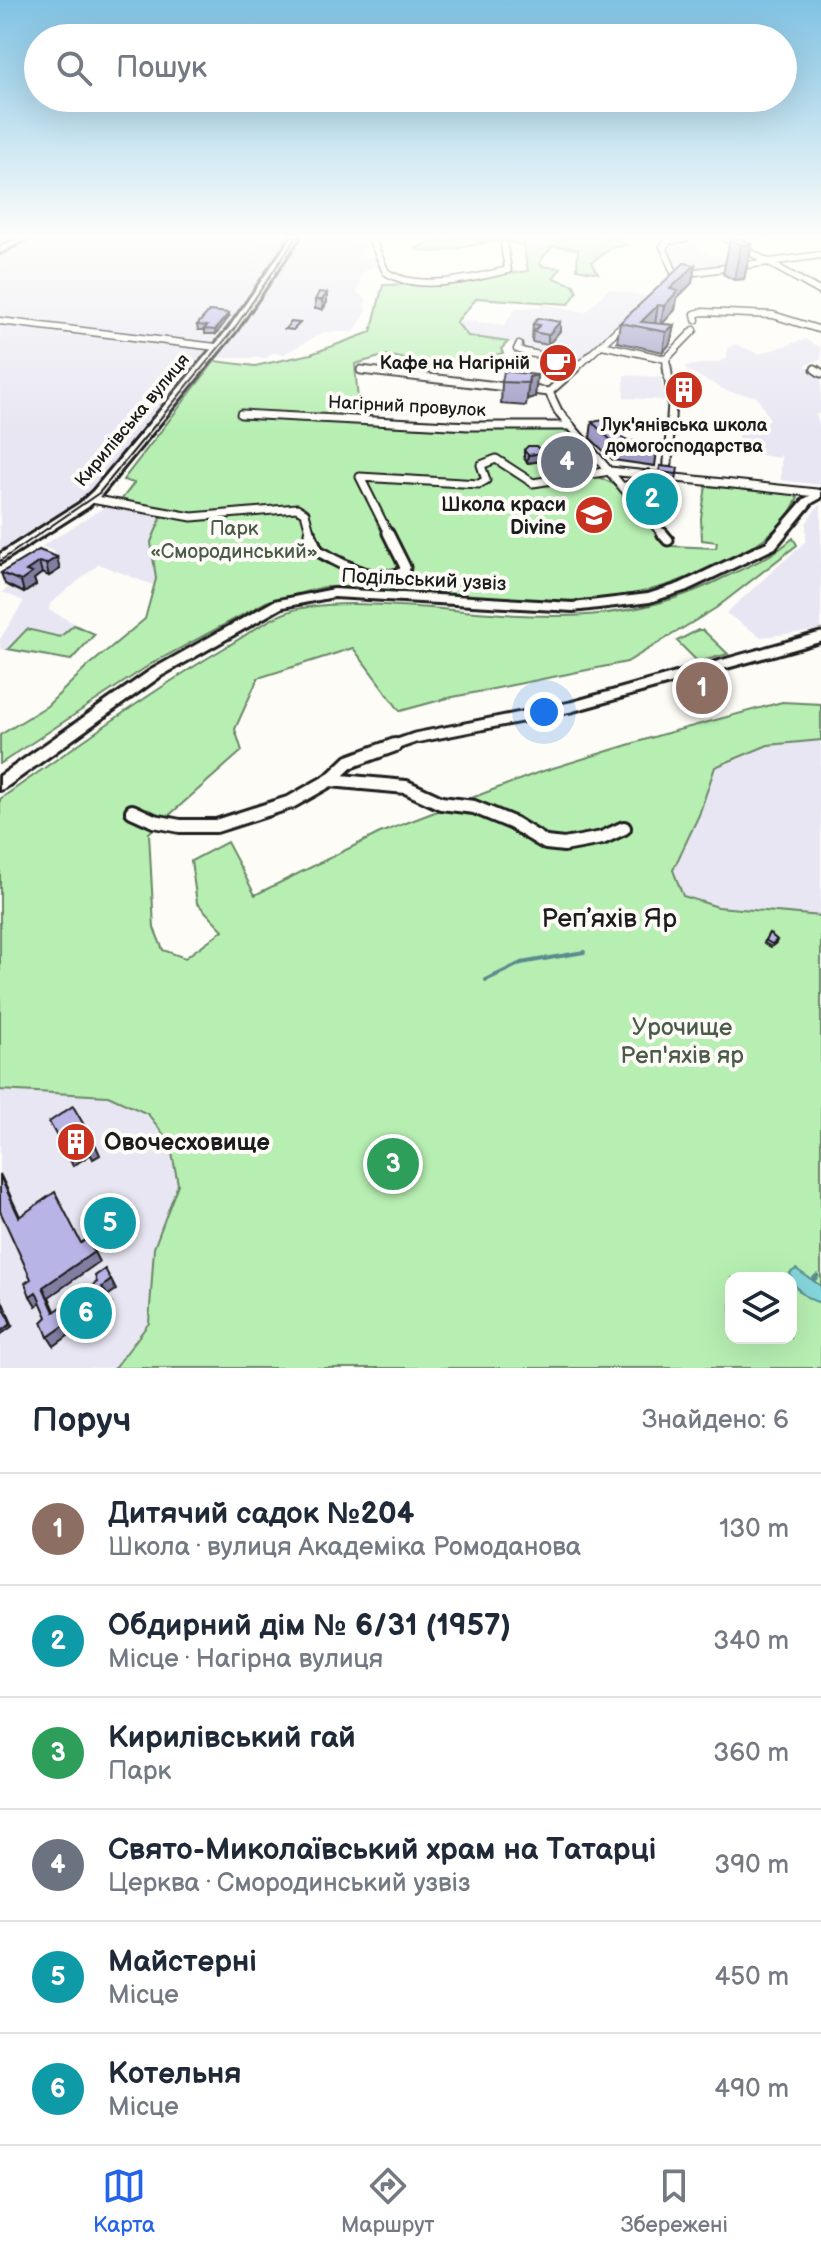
<!DOCTYPE html>
<html lang="uk">
<head>
<meta charset="utf-8">
<style>
  :root { --surface:#fff; --page:#f6f6f7; --text:#1f2937; --muted:#747a83; --line:#e0e1e3; --accent:#2563eb }
  body { margin:0; font-family:"Balsamiq Sans",sans-serif; background:var(--page); color:var(--text) }
  .controls { position:absolute; right:24px; bottom:24px; display:grid; overflow:hidden; border-radius:16px; box-shadow:0 8px 32px #0002 }
  .controls button { width:72px; height:72px; display:grid; place-items:center; padding:0; border:0; border-bottom:2px solid var(--line); background:var(--surface); color:var(--text); font:40px sans-serif }
  .you { position:absolute; left:544px; top:712px; width:28px; height:28px; margin:-20px; border:6px solid #fff; border-radius:50%; background:#1a73e8; box-shadow:0 0 0 12px #1a73e833 }
  .badge { display:grid; place-items:center; width:52px; height:52px; border-radius:50%; background:var(--accent); color:#fff; font-size:26px; font-weight:700 }
  .pin { position:absolute; translate:-50% -50%; border:4px solid #fff; box-shadow:0 2px 8px #0006 }
  .list { margin:0; padding:0; list-style:none }
  h2 { display:flex; justify-content:space-between; align-items:center; height:104px; margin:0; padding:0 32px; font-size:34px }
  h2 small { font-size:26px; font-weight:400; color:var(--muted) }
  .list li { display:grid; grid-template-columns:52px 1fr auto; gap:24px; align-items:center; box-sizing:border-box; height:112px; padding:0 32px; border-top:2px solid var(--line) }
  .list b { display:block; font-size:30px; white-space:nowrap }
  .list p { margin:0; font-size:26px; white-space:nowrap; color:var(--muted) }
  .list em { font-size:26px; font-style:normal; color:var(--muted) }
  .icon { flex:none; width:44px; height:44px; fill:none; stroke:currentColor; stroke-width:2; stroke-linecap:round; stroke-linejoin:round }
  .map { position:relative; flex:none; width:821px; height:1368px; overflow:hidden }
  .search { position:absolute; background:var(--surface); box-shadow:0 8px 32px #0002; left:24px; right:24px; top:24px; height:88px; display:flex; align-items:center; gap:20px; box-sizing:border-box; padding:0 28px; border-radius:44px; color:var(--muted); font-size:30px }
  .sheet { height:776px; background:var(--surface) }
  nav { display:flex; justify-content:space-around; align-items:center; box-sizing:border-box; height:112px; border-top:2px solid var(--line); background:var(--surface); font-size:22px; color:var(--muted) }
  nav a { display:grid; justify-items:center; gap:4px }
  nav .on { color:var(--accent) }
  .map>svg:first-child { display:block }
</style>
</head>
<body>
<div class="map">
<svg width="821" height="1368" viewBox="0 0 821 1368">
  <rect width="100%" height="100%" fill="#fdfcf7"/>
  <filter id="ink" filterUnits="userSpaceOnUse"><feTurbulence type="fractalNoise" baseFrequency=".0125" numOctaves="2"/><feDisplacementMap in="SourceGraphic" scale="16" xChannelSelector="R" yChannelSelector="G"/><feConvolveMatrix kernelMatrix="1 2 1 2 8 2 1 2 1" color-interpolation-filters="sRGB"/></filter>
  <g filter="url(#ink)">
    <path fill="#e8e6f2" d="M28 238H292L213 344 0 319V252Z
      M300 238H357L355 245H364V254L358 255 359 258 377 257 379 264 363 272 360 280 357 293 367 299 364 307 367 311 354 332H324L284 354 272 353 267 358H213Z
      M688 239 709 255H719L734 264 678 273 667 245Z
      M608 289 650 297 579 362 525 350 524 345 468 336 456 322 458 320 504 325 516 308 541 307 542 304 586 312Z
      M0 324 210 349 87 499 0 555Z
      M806 339 821 348V359L805 365 821 378V414H816L821 429V485L781 480V454L779 458 760 455 757 448 739 445 738 434H748L749 421 765 422 770 419 756 396 729 392 685 369 686 366 719 362 727 358V348L735 344 759 354Z
      M624 375 661 377 665 400 624 398Z
      M821 505V630L761 637 726 613 806 541V524L816 508Z
      M105 507 167 518 155 586 99 564 50 604 49 610 95 634 72 662 0 649V639L24 601 2 592 10 587 5 584 55 552 42 546Z
      M821 740V916L718 907 682 896 673 869 695 825 715 767 768 745Z
      M0 1090 109 1096 148 1114 170 1143 178 1184 154 1248 149 1323 115 1368H0Z"/>
    <path fill="#b7efb2" stroke="#6a8667" stroke-width="2" fill-rule="evenodd" d="M444 238H626L616 239 628 245 611 248 592 262 598 273 577 269 578 249 553 246 540 261 541 266 561 268 553 278 574 285 577 292 569 304 477 298 456 322 468 336 508 342 501 349 503 353 473 362 433 365 387 355 355 364 358 401 382 426 568 430 593 461 590 467 596 476 618 486 671 546 716 548 717 542 702 540 701 518 706 486 795 494 798 498C781 533 754 547 721 563 696 574 673 585 646 591 558 613 445 593 354 587H324L266 602 151 664 0 764V735L47 706 86 668 145 619 156 579 151 542 164 511 119 503 134 483 123 480 215 361 255 366 311 354 371 332 383 285 431 284 528 271 523 245C514 243 501 240 491 241 473 244 432 258 416 248Z
      M793 538 797 545 716 608 627 662 448 698 400 711 353 648 258 678 235 729 242 751 149 833 154 928 163 950 185 958 223 930 197 903 191 861 227 842 255 895 380 833 537 773 660 735 782 702 821 704V740L768 745 715 767 699 815 673 870 683 896 718 907 821 916V1368H115L149 1323 154 1248 178 1184 170 1143 148 1114 108 1096 0 1090V799C75 747 148 693 226 647 250 633 275 613 302 608 342 601 388 605 429 608 539 617 623 629 725 577 749 566 774 556 793 538ZM731 1278H791V1338H731Z
      M74 625 95 634 71 660 8 649 27 629 60 637Z
      M698 630H703L728 654 698 662 677 641Z"/>
    <path fill="#84d6db" stroke="#5a8c8f" stroke-width="2" d="M796 1269 821 1286V1303C805 1299 793 1288 790 1273Z"/>
    <g fill="none" stroke-linecap="round" stroke-linejoin="round">
      <path stroke="#5a8c8f" stroke-width="4" d="M486 980 521 963 584 952"/>
      <path stroke="#5a8c8f" stroke-width="5" d="M814 1279 817 1276"/>
      <g stroke="#1c1c1c" stroke-width="9">
        <path id="street-far3" d="M371 238 386 272C418 293 473 278 508 270L504 245
          M725 238 821 292
          M681 274 821 255
          M675 275 663 246 669 241 686 238
          M696 320 695 314 702 312 773 315 821 330
          M0 321 216 347
          M519 345 517 349 525 352 581 364
          M602 345 666 359
          M666 359 667 369
          M666 359 694 330
          M575 369 627 321"/>
      </g>
      <g stroke="#1c1c1c" stroke-width="11">
        <path id="street-far2" d="M577 367 549 392 558 411 663 535
          M815 369 821 373
          M361 370 549 392
          M241 414 469 426H571
          M667 476 672 403 667 367
          M623 487 651 476
          M91 499 192 517 297 508 305 513 311 535
          M389 535 360 477 479 484 486 480 481 465 496 459 533 483 610 471 817 493"/>
      </g>
      <g stroke="#1c1c1c" stroke-width="15">
        <path id="street-far1" d="M310 533 318 551C345 565 374 585 404 572L405 567 388 533
          M662 533 668 540
          M389 747 415 738 571 707 821 637"/>
      </g>
      <g stroke="#1c1c1c" stroke-width="18">
        <path id="street" d="M330 780 406 787 441 803 474 807 513 823 546 843 564 845 602 838 624 828
          M132 811 154 821 180 826H216L291 802 330 780 349 762 395 745"/>
      </g>
      <g stroke="#1c1c1c" stroke-width="6">
        <path id="secondary" d="M291 238H299L235 332 101 495 88 507 0 563V554L80 503 93 491 229 328Z
          M821 490V498L812 503 775 548 687 590 650 602 573 611 334 597 283 607 161 676 5 788 0 790V776L151 670 274 601 334 589 573 603 648 594 679 584 767 542 804 499Z"/>
      </g>
      <g stroke="#1c1c1c" stroke-width="6">
        <path id="primary" d="M18 238H28L0 253V247Z"/>
      </g>
      <use href="#street-far3" stroke="#fdfcf7" stroke-width="6"/>
      <use href="#street-far2" stroke="#fdfcf7" stroke-width="7"/>
      <use href="#street-far1" stroke="#fdfcf7" stroke-width="9"/>
      <use href="#street" stroke="#fdfcf7" stroke-width="12"/>
      <use href="#secondary" fill="#fdfcf7" fill-rule="evenodd"/>
      <use href="#primary" fill="#fdfcf7" fill-rule="evenodd"/>
      <path stroke="#1c1c1c" stroke-width="2" d="M0 561 99 493 234 329 296 238"/>
    </g>
    <path fill="#9e9bc6" stroke="#1c1c1c" stroke-width="2" d="M730 240 752 244 744 279 734 280 723 274Z
      M695 265 692 283 677 298 675 310 662 324 674 325 670 344 663 352 617 342 620 323Z
      M327 293V302L323 309H315V300Z
      M229 317 216 334H205V330H198L197 325Z
      M560 322V331L548 345 532 342 533 324Z
      M537 375 535 397 527 399 526 406 501 404 502 382Z
      M680 379 692 386 691 393H680L678 386Z
      M592 422 629 441 658 444 655 466 613 460 590 438Z
      M524 450 542 461 527 463 524 458Z
      M660 466 677 474 674 491 668 490V509L655 511 637 491 640 475 658 479Z
      M39 550 60 569 49 576 42 573 34 579 36 585 24 593 5 584 1 573Z
      M769 933 777 940 776 943 771 947 764 943Z
      M125 1209 128 1214 112 1241 93 1233 90 1227Z"/>
    <path fill="#817ea1" stroke="#1c1c1c" stroke-width="2" d="M752 244 744 279 734 280 741 245Z
      M695 265 692 283 677 298 675 310 661 325 664 306 670 289Z
      M327 293V302L323 309 322 300Z
      M658 305 655 324 641 322Z
      M229 313V317L216 334 215 330Z
      M560 322V331L548 345V335Z
      M674 325 670 344 663 352 666 332Z
      M537 375 535 397 527 399 529 377Z
      M543 453 542 461 527 463 528 455Z
      M671 493 668 509 655 511 658 495Z
      M57 557 60 569 49 576 46 564Z
      M39 562 42 573 34 579 36 585 24 593 21 581 26 571Z
      M96 1146 100 1155 93 1159 89 1151Z
      M86 1147 90 1155 73 1166 69 1158Z
      M0 1174 25 1227 19 1217 0 1176Z
      M125 1209 128 1214 112 1241 110 1236Z
      M94 1252 99 1262 49 1297 60 1322 43 1287Z
      M111 1280 116 1290 107 1296 102 1287Z
      M36 1292 42 1302 36 1306 30 1296Z
      M107 1295 112 1304 54 1346 48 1337Z
      M0 1296 13 1326 0 1335Z"/>
    <path fill="#b8b4e6" stroke="#1c1c1c" stroke-width="2" d="M741 238 752 244 741 245 730 240Z
      M684 263 695 265 670 289 678 291 664 306 658 305 641 322 674 325 666 332 620 323Z
      M319 292 327 293 322 300H315Z
      M209 311 229 313 215 330 204 329 207 326 197 325Z
      M538 318 560 322 548 335 533 332 540 325 533 324Z
      M291 322 300 323 293 330 285 329Z
      M504 371 537 375 529 377 528 383 502 382Z
      M680 379H690L692 386 681 385Z
      M604 420 622 438 629 441 658 444 657 450 615 444 592 422Z
      M528 446H536L543 453 528 455 524 450Z
      M660 466 678 468 677 474 660 472Z
      M648 469 671 493 658 495 640 475Z
      M39 550 57 557 46 564 39 562 26 571 32 573 21 581 1 573Z
      M769 933 777 940 772 944 765 940Z
      M73 1106 96 1146 89 1151 86 1147 69 1158 49 1122Z
      M0 1176 19 1217 55 1192 81 1243 87 1239 94 1252 43 1287 54 1312 97 1282 95 1276 105 1269 111 1280 102 1287 107 1295 48 1337 42 1322 47 1317 36 1292 30 1296 25 1283 31 1279 0 1211Z
      M106 1200 125 1209 110 1236 90 1227Z
      M0 1298 11 1324 0 1332Z"/>
  </g>
  <linearGradient id="sky" x2="0" y2="1"><stop stop-color="#80c2e3"/><stop offset="0.55" stop-color="#fefefb"/><stop offset="1" stop-color="#fefefb" stop-opacity="0"/></linearGradient>
  <rect width="821" height="430" fill="url(#sky)"/>
  <defs>
    <g id="cafe-disc" transform="scale(2)"><circle r="9.5" fill="#c8321e" stroke="#fdfcf7"/><path d="M-5.5-4.5H6V0H3Q3 3.5 0 3.5H-2.5Q-5.5 3.5-5.5 0ZM3-3.2v2h1.7v-2ZM-6 4.5H4V6H-6Z" fill="#fff"/></g>
    <g id="building-disc" transform="scale(2)"><circle r="9.5" fill="#c8321e" stroke="#fdfcf7"/><path d="M-4-6H4V6H1V3H-1V6H-4ZM-2.5-4.3h1.7v1.8h-1.7ZM.8-4.3h1.7v1.8H.8ZM-2.5-1h1.7V.8h-1.7ZM.8-1h1.7V.8H.8Z" fill="#fff"/></g>
    <g id="school-disc" transform="scale(2)"><circle r="9.5" fill="#c8321e" stroke="#fdfcf7"/><path d="M0-5L7-2L0 1L-7-2ZM-4 1L0 2.5L4 1V4Q0 6-4 4Z" fill="#fff"/></g>
  </defs>
  <g fill-rule="evenodd">
    <use href="#cafe-disc" x="558" y="363"/>
    <use href="#building-disc" x="684" y="390"/>
    <use href="#school-disc" x="594" y="515"/>
    <use href="#building-disc" x="76" y="1142"/>
  </g>
  <g text-anchor="middle" stroke-width="8" stroke-linejoin="round" paint-order="stroke">
    <g font-size="18" font-weight="bold" fill="#1c1c1c" stroke="#fdfcf7" text-anchor="end">
      <text x="530" y="369">Кафе на Нагірній</text>
      <text x="684" y="431" text-anchor="middle">Лук'янівська школа<tspan x="684" dy="21">домогосподарства</tspan></text>
    </g>
    <g font-size="18" fill="#1c1c1c" stroke="#fdfcf7">
      <text transform="translate(407 406) rotate(3)" y="6">Нагірний провулок</text>
      <text transform="translate(132 420) rotate(-50)" y="6">Кирилівська вулиця</text>
    </g>
    <g font-size="20" font-weight="bold" fill="#1c1c1c" stroke="#fdfcf7" text-anchor="end">
      <text x="566" y="511">Школа краси<tspan x="566" dy="23">Divine</tspan></text>
    </g>
    <g font-size="20" fill="#4a5b49" stroke="#fdfcf7">
      <text x="234" y="535">Парк<tspan x="234" dy="23">«Смородинський»</tspan></text>
    </g>
    <g font-size="20" fill="#1c1c1c" stroke="#fdfcf7">
      <text transform="translate(424 579) rotate(3)" y="7">Подільський узвіз</text>
    </g>
    <g font-size="24" fill="#4a5b49" stroke="#fdfcf7">
      <text x="682" y="1035">Урочище<tspan x="682" dy="28">Реп'яхів яр</tspan></text>
    </g>
    <g font-size="24" font-weight="bold" fill="#1c1c1c" stroke="#fdfcf7" text-anchor="start">
      <text x="104" y="1150">Овочесховище</text>
    </g>
    <g font-size="26" fill="#1c1c1c" stroke="#fdfcf7">
      <text x="609" y="927">Репʼяхів Яр</text>
    </g>
  </g>
</svg>
<div class="controls">
<button><svg class="icon" aria-label="layers" viewBox="0 0 24 24"><path d="M12 4l9 5-9 5-9-5zM3 14l9 5 9-5"/></svg></button>
</div>
<div class="you"></div>
<div class="pin badge" style="left:702px;top:688px;background:#8d6e63">1</div>
<div class="pin badge" style="left:652px;top:499px;background:#0f9aa8">2</div>
<div class="pin badge" style="left:393px;top:1164px;background:#2e9e5b">3</div>
<div class="pin badge" style="left:567px;top:462px;background:#6b7280">4</div>
<div class="pin badge" style="left:110px;top:1223px;background:#0f9aa8">5</div>
<div class="pin badge" style="left:86px;top:1313px;background:#0f9aa8">6</div>
<div class="search"><svg class="icon" aria-label="search" viewBox="0 0 24 24"><circle cx="10" cy="10" r="6"/><path d="M15 15l6 6"/></svg>Пошук</div>
</div>
<section class="sheet">
<h2>Поруч<small>Знайдено: 6</small></h2>
<ul class="list">
<li><span class="badge" style="background:#8d6e63">1</span><div><b>Дитячий садок №204</b><p>Школа · вулиця Академіка Ромоданова</p></div><em>130 m</em></li>
<li><span class="badge" style="background:#0f9aa8">2</span><div><b>Обдирний дім № 6/31 (1957)</b><p>Місце · Нагірна вулиця</p></div><em>340 m</em></li>
<li><span class="badge" style="background:#2e9e5b">3</span><div><b>Кирилівський гай</b><p>Парк</p></div><em>360 m</em></li>
<li><span class="badge" style="background:#6b7280">4</span><div><b>Свято-Миколаївський храм на Татарці</b><p>Церква · Смородинський узвіз</p></div><em>390 m</em></li>
<li><span class="badge" style="background:#0f9aa8">5</span><div><b>Майстерні</b><p>Місце</p></div><em>450 m</em></li>
<li><span class="badge" style="background:#0f9aa8">6</span><div><b>Котельня</b><p>Місце</p></div><em>490 m</em></li>
</ul>
</section>
<nav>
<a class="on"><svg class="icon" aria-label="map" viewBox="0 0 24 24"><path d="M3 6l6-2 6 2 6-2v14l-6 2-6-2-6 2zM9 4v14M15 6v14"/></svg>Карта</a>
<a><svg class="icon" aria-label="directions" viewBox="0 0 24 24"><path d="M12 3l9 9-9 9-9-9zM9 14v-3h6M13 9l2 2-2 2"/></svg>Маршрут</a>
<a><svg class="icon" aria-label="saved" viewBox="0 0 24 24"><path d="M7 4h10v16l-5-4-5 4z"/></svg>Збережені</a>
</nav>
</body>
</html>
